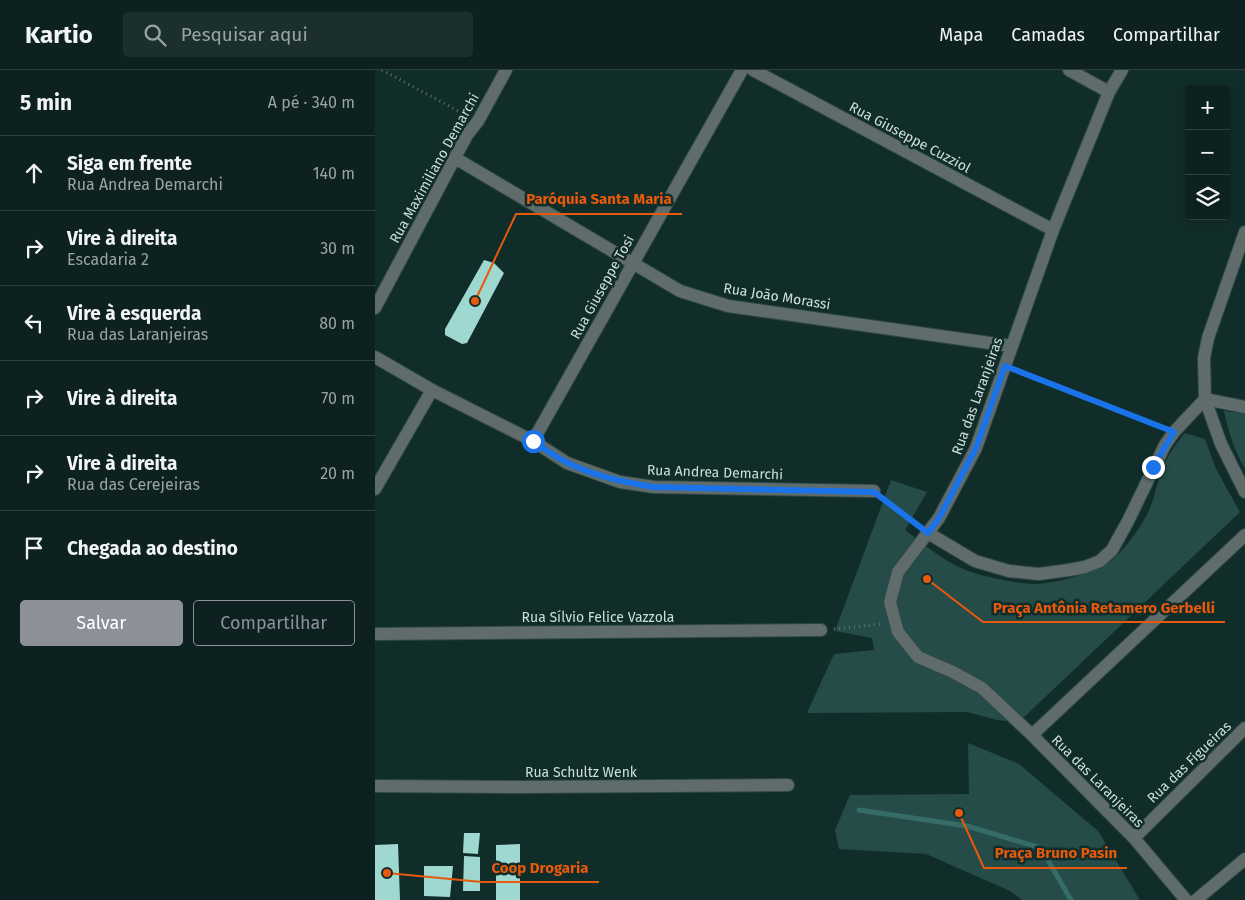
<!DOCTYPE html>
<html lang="pt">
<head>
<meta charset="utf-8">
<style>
  :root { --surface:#0d2220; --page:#1b2f2d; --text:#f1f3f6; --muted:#9aa4a5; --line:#2d3f3e; --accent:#8c9099 }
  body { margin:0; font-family:"Fira Sans",sans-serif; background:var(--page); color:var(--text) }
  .controls { position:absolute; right:15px; top:15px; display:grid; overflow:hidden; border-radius:5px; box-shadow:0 2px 12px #0003 }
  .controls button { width:45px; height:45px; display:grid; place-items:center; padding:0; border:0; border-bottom:1px solid var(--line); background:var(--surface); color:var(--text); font:25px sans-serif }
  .stop { position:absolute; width:15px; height:15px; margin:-11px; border:4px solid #1a73e8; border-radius:50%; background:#fff }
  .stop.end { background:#1a73e8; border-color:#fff; box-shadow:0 1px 5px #0008 }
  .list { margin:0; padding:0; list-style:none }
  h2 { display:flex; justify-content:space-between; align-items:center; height:65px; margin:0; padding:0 20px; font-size:21px }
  h2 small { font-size:16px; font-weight:400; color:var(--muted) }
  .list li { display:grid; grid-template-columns:32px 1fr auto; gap:15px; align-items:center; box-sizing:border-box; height:75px; padding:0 20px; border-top:1px solid var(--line) }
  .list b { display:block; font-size:19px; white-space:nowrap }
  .list p { margin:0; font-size:16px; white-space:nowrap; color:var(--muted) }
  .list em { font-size:16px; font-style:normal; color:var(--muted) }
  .actions { display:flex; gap:10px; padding:15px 20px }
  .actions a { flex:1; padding:11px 0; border:1px solid var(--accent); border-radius:5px; text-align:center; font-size:18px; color:var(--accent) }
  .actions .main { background:var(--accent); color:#fff }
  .icon { flex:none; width:28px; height:28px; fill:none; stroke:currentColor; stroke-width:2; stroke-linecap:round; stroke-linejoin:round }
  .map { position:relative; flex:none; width:870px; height:830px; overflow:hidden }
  header { display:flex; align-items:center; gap:30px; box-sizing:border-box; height:70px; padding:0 25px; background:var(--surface); border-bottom:1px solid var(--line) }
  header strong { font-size:24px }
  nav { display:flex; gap:28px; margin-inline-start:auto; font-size:18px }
  .search { width:350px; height:45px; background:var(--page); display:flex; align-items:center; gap:12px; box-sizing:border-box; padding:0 18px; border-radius:5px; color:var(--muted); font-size:19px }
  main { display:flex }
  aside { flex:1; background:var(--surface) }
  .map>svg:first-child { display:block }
</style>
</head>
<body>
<header>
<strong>Kartio</strong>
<div class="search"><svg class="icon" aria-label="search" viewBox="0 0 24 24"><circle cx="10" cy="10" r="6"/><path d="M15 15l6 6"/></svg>Pesquisar aqui</div>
<nav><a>Mapa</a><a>Camadas</a><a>Compartilhar</a></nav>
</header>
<main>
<aside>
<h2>5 min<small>A pé · 340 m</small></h2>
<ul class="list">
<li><svg class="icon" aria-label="ahead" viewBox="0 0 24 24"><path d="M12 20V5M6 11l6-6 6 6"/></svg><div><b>Siga em frente</b><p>Rua Andrea Demarchi</p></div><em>140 m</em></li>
<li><svg class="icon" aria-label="right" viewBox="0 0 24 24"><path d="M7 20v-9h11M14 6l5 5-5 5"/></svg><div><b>Vire à direita</b><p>Escadaria 2</p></div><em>30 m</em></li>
<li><svg class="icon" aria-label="left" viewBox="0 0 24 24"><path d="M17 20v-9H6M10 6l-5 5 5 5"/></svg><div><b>Vire à esquerda</b><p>Rua das Laranjeiras</p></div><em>80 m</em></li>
<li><svg class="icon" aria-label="right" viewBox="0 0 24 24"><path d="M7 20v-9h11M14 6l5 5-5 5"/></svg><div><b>Vire à direita</b></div><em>70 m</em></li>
<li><svg class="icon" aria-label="right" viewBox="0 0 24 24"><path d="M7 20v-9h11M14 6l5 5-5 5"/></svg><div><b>Vire à direita</b><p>Rua das Cerejeiras</p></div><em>20 m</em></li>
<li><svg class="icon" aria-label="arrive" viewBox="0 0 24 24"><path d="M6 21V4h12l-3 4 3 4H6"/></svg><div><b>Chegada ao destino</b></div></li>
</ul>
<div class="actions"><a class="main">Salvar</a><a>Compartilhar</a></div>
</aside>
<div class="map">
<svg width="870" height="830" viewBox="0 0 870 830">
  <rect width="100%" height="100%" fill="#112d2a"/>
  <path fill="#254c49" d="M849 341 870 343V399C860 382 853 361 849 341Z
    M810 363 830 369 842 401 865 442 644 652 622 650 592 642 432 643 459 584 499 580 497 568 460 561 516 410 552 422 530 460C547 473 566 489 586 498 603 506 643 514 661 514 683 513 719 503 737 490 748 481 763 461 770 448 780 432 781 412 789 395 794 383 802 373 810 363Z
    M593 673 644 694 723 761 765 830H647L635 821 551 784 464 779 460 760 475 725 594 724Z"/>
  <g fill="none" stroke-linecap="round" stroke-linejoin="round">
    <path stroke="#366c67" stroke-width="5" d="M484 740 592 756 666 778 696 830"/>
  </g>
  <path fill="#9fd7d1" d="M109 190 119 193 129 203 92 273 87 274 70 265V259Z
    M89 763H105L103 784 88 783Z
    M23 774 25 830H0V775Z
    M145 774V830H121V775Z
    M89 786 105 787V821H88Z
    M49 796H78L75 827 49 826Z"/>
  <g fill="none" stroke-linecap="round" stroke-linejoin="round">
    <g stroke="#2f4946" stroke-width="14">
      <path id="minor" d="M378 0 678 160
        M694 0 734 22
        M747 0 734 22 678 160 601 378 564 448 523 502 515 532 523 562 543 587 578 602 607 618 657 665 759 768 811 830
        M80 88 305 221 353 236 636 276
        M870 162 833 268 829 288 830 329 846 374 870 422
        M0 238 92 65 103 51 131 0
        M0 287 57 320 158 371 192 393 245 412 279 417 499 421
        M830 329 870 337
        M158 371 367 0
        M0 419 57 320
        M553 463 600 491 634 501 664 504 694 500 710 497 725 491 737 480 753 451 790 375 799 362 830 329
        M0 564 446 560
        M657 665 870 465
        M0 716 148 717 413 715
        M759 768 870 658
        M821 830 870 789"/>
    </g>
    <path stroke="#5e7573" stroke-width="3" stroke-dasharray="1 4" stroke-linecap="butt" d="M7 0 91 45
      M643 301 786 357
      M508 428 543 455
      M459 559 507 554"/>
    <use href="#minor" stroke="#606c6b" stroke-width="12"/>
  </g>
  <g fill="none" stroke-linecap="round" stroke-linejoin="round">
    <path stroke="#1a73e8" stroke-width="6" d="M158 371C168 378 179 386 191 392 218 406 249 412 278 417L499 422 553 463 564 448 601 378 630 296 799 362 778 397"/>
  </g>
  <g text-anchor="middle" stroke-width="5" stroke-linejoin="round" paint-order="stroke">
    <g font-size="14" fill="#cededc" stroke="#112d2a">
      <text transform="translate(535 67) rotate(28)" y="5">Rua Giuseppe Cuzziol</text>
      <text transform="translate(59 98) rotate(-61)" y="5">Rua Maximiliano Demarchi</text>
      <text transform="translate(227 217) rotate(-61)" y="5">Rua Giuseppe Tosi</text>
      <text transform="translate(402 226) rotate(9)" y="5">Rua João Morassi</text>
      <text transform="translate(602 326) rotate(-70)" y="5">Rua das Laranjeiras</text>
      <text transform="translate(340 402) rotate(2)" y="5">Rua Andrea Demarchi</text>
      <text x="223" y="552">Rua Sílvio Felice Vazzola</text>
      <text transform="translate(814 692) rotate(-44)" y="5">Rua das Figueiras</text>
      <text x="206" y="707">Rua Schultz Wenk</text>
      <text transform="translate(723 711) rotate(45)" y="5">Rua das Laranjeiras</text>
    </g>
  </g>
  <path fill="none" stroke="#e8590c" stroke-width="2" d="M100 231L141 144H307M552 509L608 552H850M584 743L609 798H752M12 803L107 812H224"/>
  <g fill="#e8590c" stroke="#112d2a" stroke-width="2">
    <circle cx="100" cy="231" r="5"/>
    <circle cx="552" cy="509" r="5"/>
    <circle cx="584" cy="743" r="5"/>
    <circle cx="12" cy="803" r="5"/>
  </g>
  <g font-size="15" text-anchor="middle" font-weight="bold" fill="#e8590c" stroke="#112d2a" stroke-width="5" stroke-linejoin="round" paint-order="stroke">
    <text x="224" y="134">Paróquia Santa Maria</text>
    <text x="729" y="543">Praça Antônia Retamero Gerbelli</text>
    <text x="681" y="788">Praça Bruno Pasin</text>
    <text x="165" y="803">Coop Drogaria</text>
  </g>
</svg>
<div class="controls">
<button>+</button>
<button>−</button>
<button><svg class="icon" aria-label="layers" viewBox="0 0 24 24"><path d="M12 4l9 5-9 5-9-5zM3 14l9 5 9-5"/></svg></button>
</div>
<div class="stop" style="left:158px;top:371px"></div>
<div class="stop end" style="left:778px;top:397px"></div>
</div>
</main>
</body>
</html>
